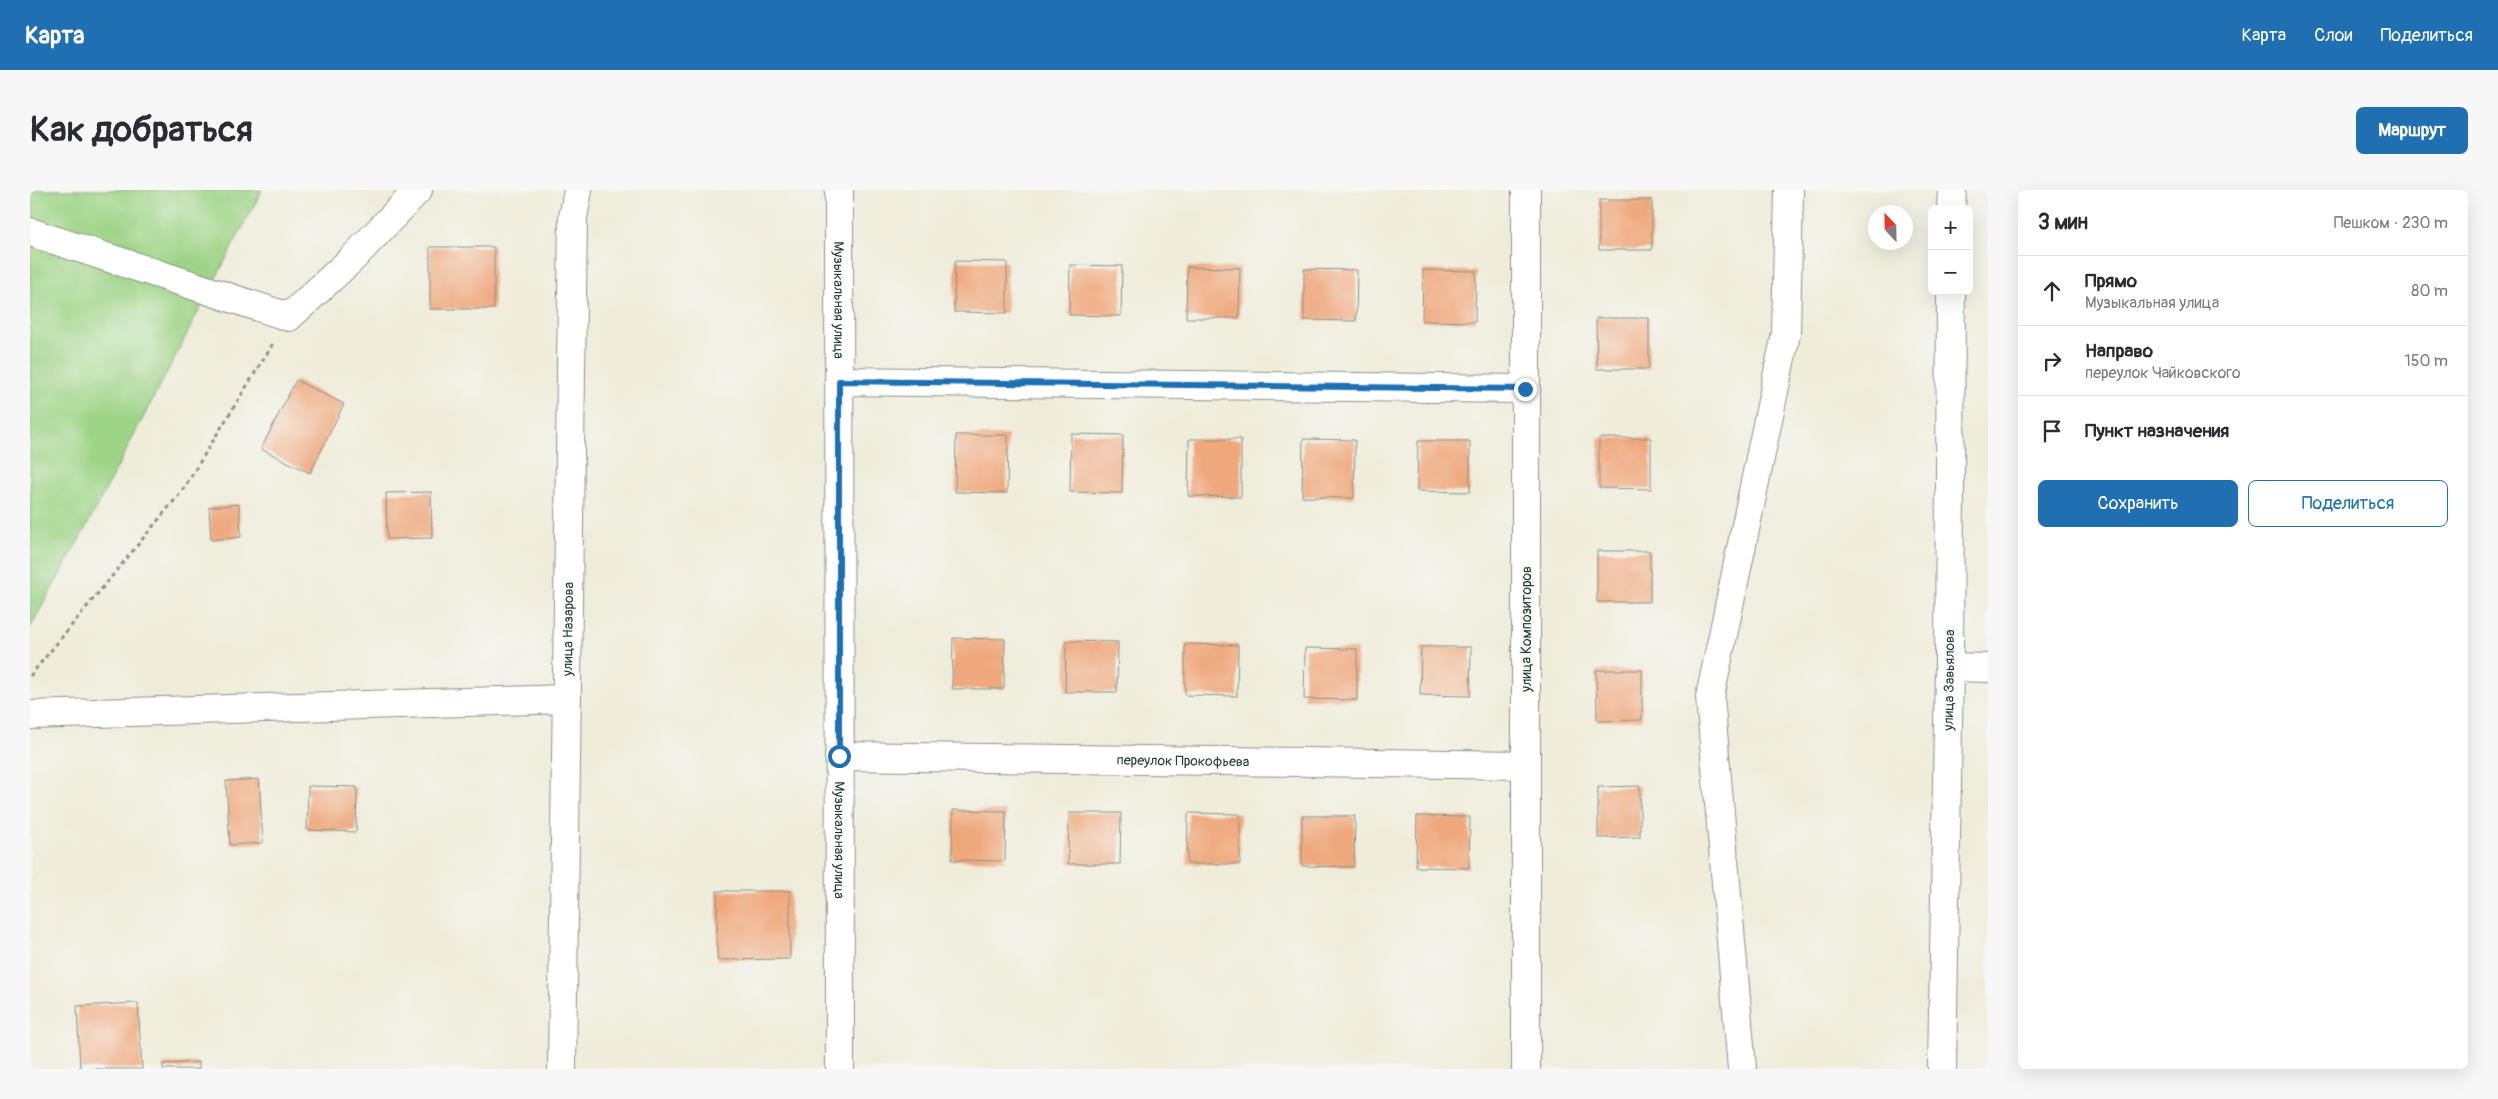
<!DOCTYPE html>
<html lang="ru">
<head>
<meta charset="utf-8">
<style>
  :root { --surface:#fff; --page:#f7f7f7; --text:#2b2b33; --muted:#7c7c81; --line:#e1e1e2; --accent:#1f6fb2 }
  body { margin:0; font-family:Pangolin,sans-serif; background:var(--page); color:var(--text) }
  .controls { position:absolute; right:15px; top:15px; display:grid; overflow:hidden; border-radius:8px; box-shadow:0 5px 20px #0002 }
  .controls button { width:45px; height:45px; display:grid; place-items:center; padding:0; border:0; border-bottom:1px solid var(--line); background:var(--surface); color:var(--text); font:25px sans-serif }
  .compass { position:absolute; left:1838px; top:15px; width:45px; height:45px; border-radius:50%; background:var(--surface); box-shadow:0 5px 20px #0002; rotate:338deg }
  .stop { position:absolute; width:15px; height:15px; margin:-11px; border:4px solid #1f6fb2; border-radius:50%; background:#fff }
  .stop.end { background:#1f6fb2; border-color:#fff; box-shadow:0 1px 5px #0008 }
  .list { margin:0; padding:0; list-style:none }
  h2 { display:flex; justify-content:space-between; align-items:center; height:65px; margin:0; padding:0 20px; font-size:21px }
  h2 small { font-size:16px; font-weight:400; color:var(--muted) }
  .list li { display:grid; grid-template-columns:32px 1fr auto; gap:15px; align-items:center; box-sizing:border-box; height:70px; padding:0 20px; border-top:1px solid var(--line) }
  .list b { display:block; font-size:19px; white-space:nowrap }
  .list p { margin:0; font-size:16px; white-space:nowrap; color:var(--muted) }
  .list em { font-size:16px; font-style:normal; color:var(--muted) }
  .actions { display:flex; gap:10px; padding:15px 20px }
  .actions a { flex:1; padding:11px 0; border:1px solid var(--accent); border-radius:8px; text-align:center; font-size:18px; color:var(--accent) }
  .actions .main { background:var(--accent); color:#fff }
  .icon { flex:none; width:28px; height:28px; fill:none; stroke:currentColor; stroke-width:2; stroke-linecap:round; stroke-linejoin:round }
  .map { position:relative; flex:none; width:1958px; height:879px; overflow:hidden; border-radius:8px }
  header { display:flex; align-items:center; gap:30px; box-sizing:border-box; height:70px; padding:0 25px; background:var(--accent); color:#fff }
  header strong { font-size:24px }
  nav { display:flex; gap:28px; margin-inline-start:auto; font-size:18px }
  .intro { display:flex; align-items:center; justify-content:space-between; box-sizing:border-box; height:120px; padding:0 30px }
  h1 { margin:0; font-size:35px }
  .button { padding:12px 22px; border-radius:8px; background:var(--accent); color:#fff; font-size:18px; font-weight:700 }
  main { display:flex; gap:30px; padding:0 30px }
  aside { flex:1; background:var(--surface); border-radius:8px; box-shadow:0 5px 20px #0002 }
  .map>svg:first-child { display:block }
</style>
</head>
<body>
<header>
<strong>Карта</strong>
<nav><a>Карта</a><a>Слои</a><a>Поделиться</a></nav>
</header>
<div class="intro"><h1>Как добраться</h1><a class="button">Маршрут</a></div>
<main>
<div class="map">
<svg width="1958" height="879" viewBox="0 0 1958 879">
  <rect width="100%" height="100%" fill="#f6f6f2"/>
  <filter id="ink" filterUnits="userSpaceOnUse"><feTurbulence type="fractalNoise" baseFrequency=".02" numOctaves="2"/><feDisplacementMap in="SourceGraphic" scale="10" xChannelSelector="R" yChannelSelector="G"/><feConvolveMatrix kernelMatrix="1 2 1 2 8 2 1 2 1" color-interpolation-filters="sRGB"/></filter>
  <filter id="wash" filterUnits="userSpaceOnUse"><feTurbulence type="fractalNoise" baseFrequency=".0096" numOctaves="4" result="noise"/><feDisplacementMap in="SourceGraphic" scale="20" xChannelSelector="R" yChannelSelector="G"/><feGaussianBlur stdDeviation="1.12" result="paint"/><feColorMatrix in="noise" values="0 0 0 0 0 0 0 0 0 0 0 0 0 0 0 0 0 1.4 0 .05"/><feComposite in="paint" operator="in"/></filter>
  <g filter="url(#wash)">
    <rect width="100%" height="100%" fill="#efecda"/>
    <path fill="#9ed486" stroke="#5e885d" d="M0 0H232L54 341 0 438Z"/>
    <g id="blocks">
      <path fill="#efa77c" d="M1569 10H1622V60H1569Z
        M400 57H464V119H400Z
        M925 71 977 72V123L924 122Z
        M1040 75 1092 76 1091 126 1039 125Z
        M1157 77 1210 78 1209 128H1156Z
        M1274 79 1327 80 1326 131 1274 130Z
        M1393 80 1446 81 1445 132 1392 131Z
        M1566 128H1619V179H1567Z
        M266 190 314 214 280 283 231 259Z
        M1041 244 1093 245 1092 303 1040 302Z
        M926 245H978L977 303 925 302Z
        M1569 248H1621V299L1569 298Z
        M1159 249H1211V307L1158 306Z
        M1273 249 1325 250 1324 308 1272 307Z
        M1388 251H1440V302L1387 301Z
        M401 302 402 348 357 349 356 303Z
        M209 314 211 347 181 350 179 317Z
        M1567 361H1620V412H1567Z
        M923 448 975 449 974 499H922Z
        M1036 451 1088 452 1087 502H1035Z
        M1155 454 1208 455 1207 506 1155 505Z
        M1391 457H1441L1440 506 1390 505Z
        M1275 458 1327 459V510L1274 509Z
        M1566 480H1612V530L1567 531Z
        M229 589 233 653 200 655 196 591Z
        M278 596 327 597 326 642 277 640Z
        M1610 596V647L1568 648V597Z
        M923 620 976 621 975 671 922 670Z
        M1039 623H1091L1090 674H1038Z
        M1158 623 1210 624V674H1157Z
        M1272 626H1325L1324 677 1272 676Z
        M1387 626 1440 627 1439 678 1386 677Z
        M687 701H760V769L687 770Z
        M108 813 112 879H50L47 816Z
        M169 872V879H133V874Z"/>
    </g>
  </g>
  <g filter="url(#ink)">
    <use href="#blocks" fill-opacity="0" stroke="#879487" stroke-width="1"/>
    <g fill="none" stroke-linecap="round" stroke-linejoin="round">
      <g stroke="#879487" stroke-width="30">
        <g id="minor">
          <path id="s1" d="M809 0 810 879"/>
          <path d="M1496 0V879"/>
          <path d="M1921 19 1922 0"/>
          <path d="M0 42 259 127 321 70 388 0"/>
          <path d="M809 191 1495 199"/>
          <path d="M1919 477 1958 478"/>
          <path d="M0 525 537 509"/>
          <path id="s2" d="M809 566 1496 575"/>
          <path id="s3" d="M532 879 543 28 548 0"/>
          <path d="M1712 879 1680 507 1756 144 1759 0"/>
          <path id="s4" d="M1912 879 1919 477 1921 101"/>
        </g>
      </g>
      <path stroke="#879487" stroke-width="3" stroke-dasharray="4 4" stroke-linecap="butt" d="M0 486 152 301 244 152"/>
      <use href="#minor" stroke="#fff" stroke-width="28"/>
    </g>
  </g>
  <g fill="none" stroke-linecap="round" stroke-linejoin="round" filter="url(#ink)">
    <path stroke="#1f6fb2" stroke-width="6" d="M809 566V191L1495 199"/>
  </g>
  <g text-anchor="middle" stroke-width="4" stroke-linejoin="round" paint-order="stroke">
    <g font-size="14" fill="#1f3d34" stroke="#f6f6f2">
      <text dy="5" stroke="none"><textPath href="#s1" startOffset="110">Музыкальная улица</textPath></text>
      <text dy="5" stroke="none"><textPath href="#s3" startOffset="440">улица Назарова</textPath></text>
      <text transform="translate(1496 439) rotate(-90)" y="5">улица Композиторов</text>
      <text dy="5" stroke="none"><textPath href="#s4" startOffset="389">улица Завьялова</textPath></text>
      <text dy="5" stroke="none"><textPath href="#s2" startOffset="344">переулок Прокофьева</textPath></text>
      <text dy="5" stroke="none"><textPath href="#s1" startOffset="650">Музыкальная улица</textPath></text>
    </g>
  </g>
</svg>
<div class="controls">
<button>+</button>
<button>−</button>
</div>
<svg class="compass" viewBox="-18 -18 36 36"><path d="M0-13l5 13h-10z" fill="#e53935"/><path d="M0 13l5-13h-10z" fill="#7c7c81"/></svg>
<div class="stop" style="left:809px;top:566px"></div>
<div class="stop end" style="left:1495px;top:199px"></div>
</div>
<aside>
<h2>3 мин<small>Пешком · 230 m</small></h2>
<ul class="list">
<li><svg class="icon" aria-label="ahead" viewBox="0 0 24 24"><path d="M12 20V5M6 11l6-6 6 6"/></svg><div><b>Прямо</b><p>Музыкальная улица</p></div><em>80 m</em></li>
<li><svg class="icon" aria-label="right" viewBox="0 0 24 24"><path d="M7 20v-9h11M14 6l5 5-5 5"/></svg><div><b>Направо</b><p>переулок Чайковского</p></div><em>150 m</em></li>
<li><svg class="icon" aria-label="arrive" viewBox="0 0 24 24"><path d="M6 21V4h12l-3 4 3 4H6"/></svg><div><b>Пункт назначения</b></div></li>
</ul>
<div class="actions"><a class="main">Сохранить</a><a>Поделиться</a></div>
</aside>
</main>
</body>
</html>
